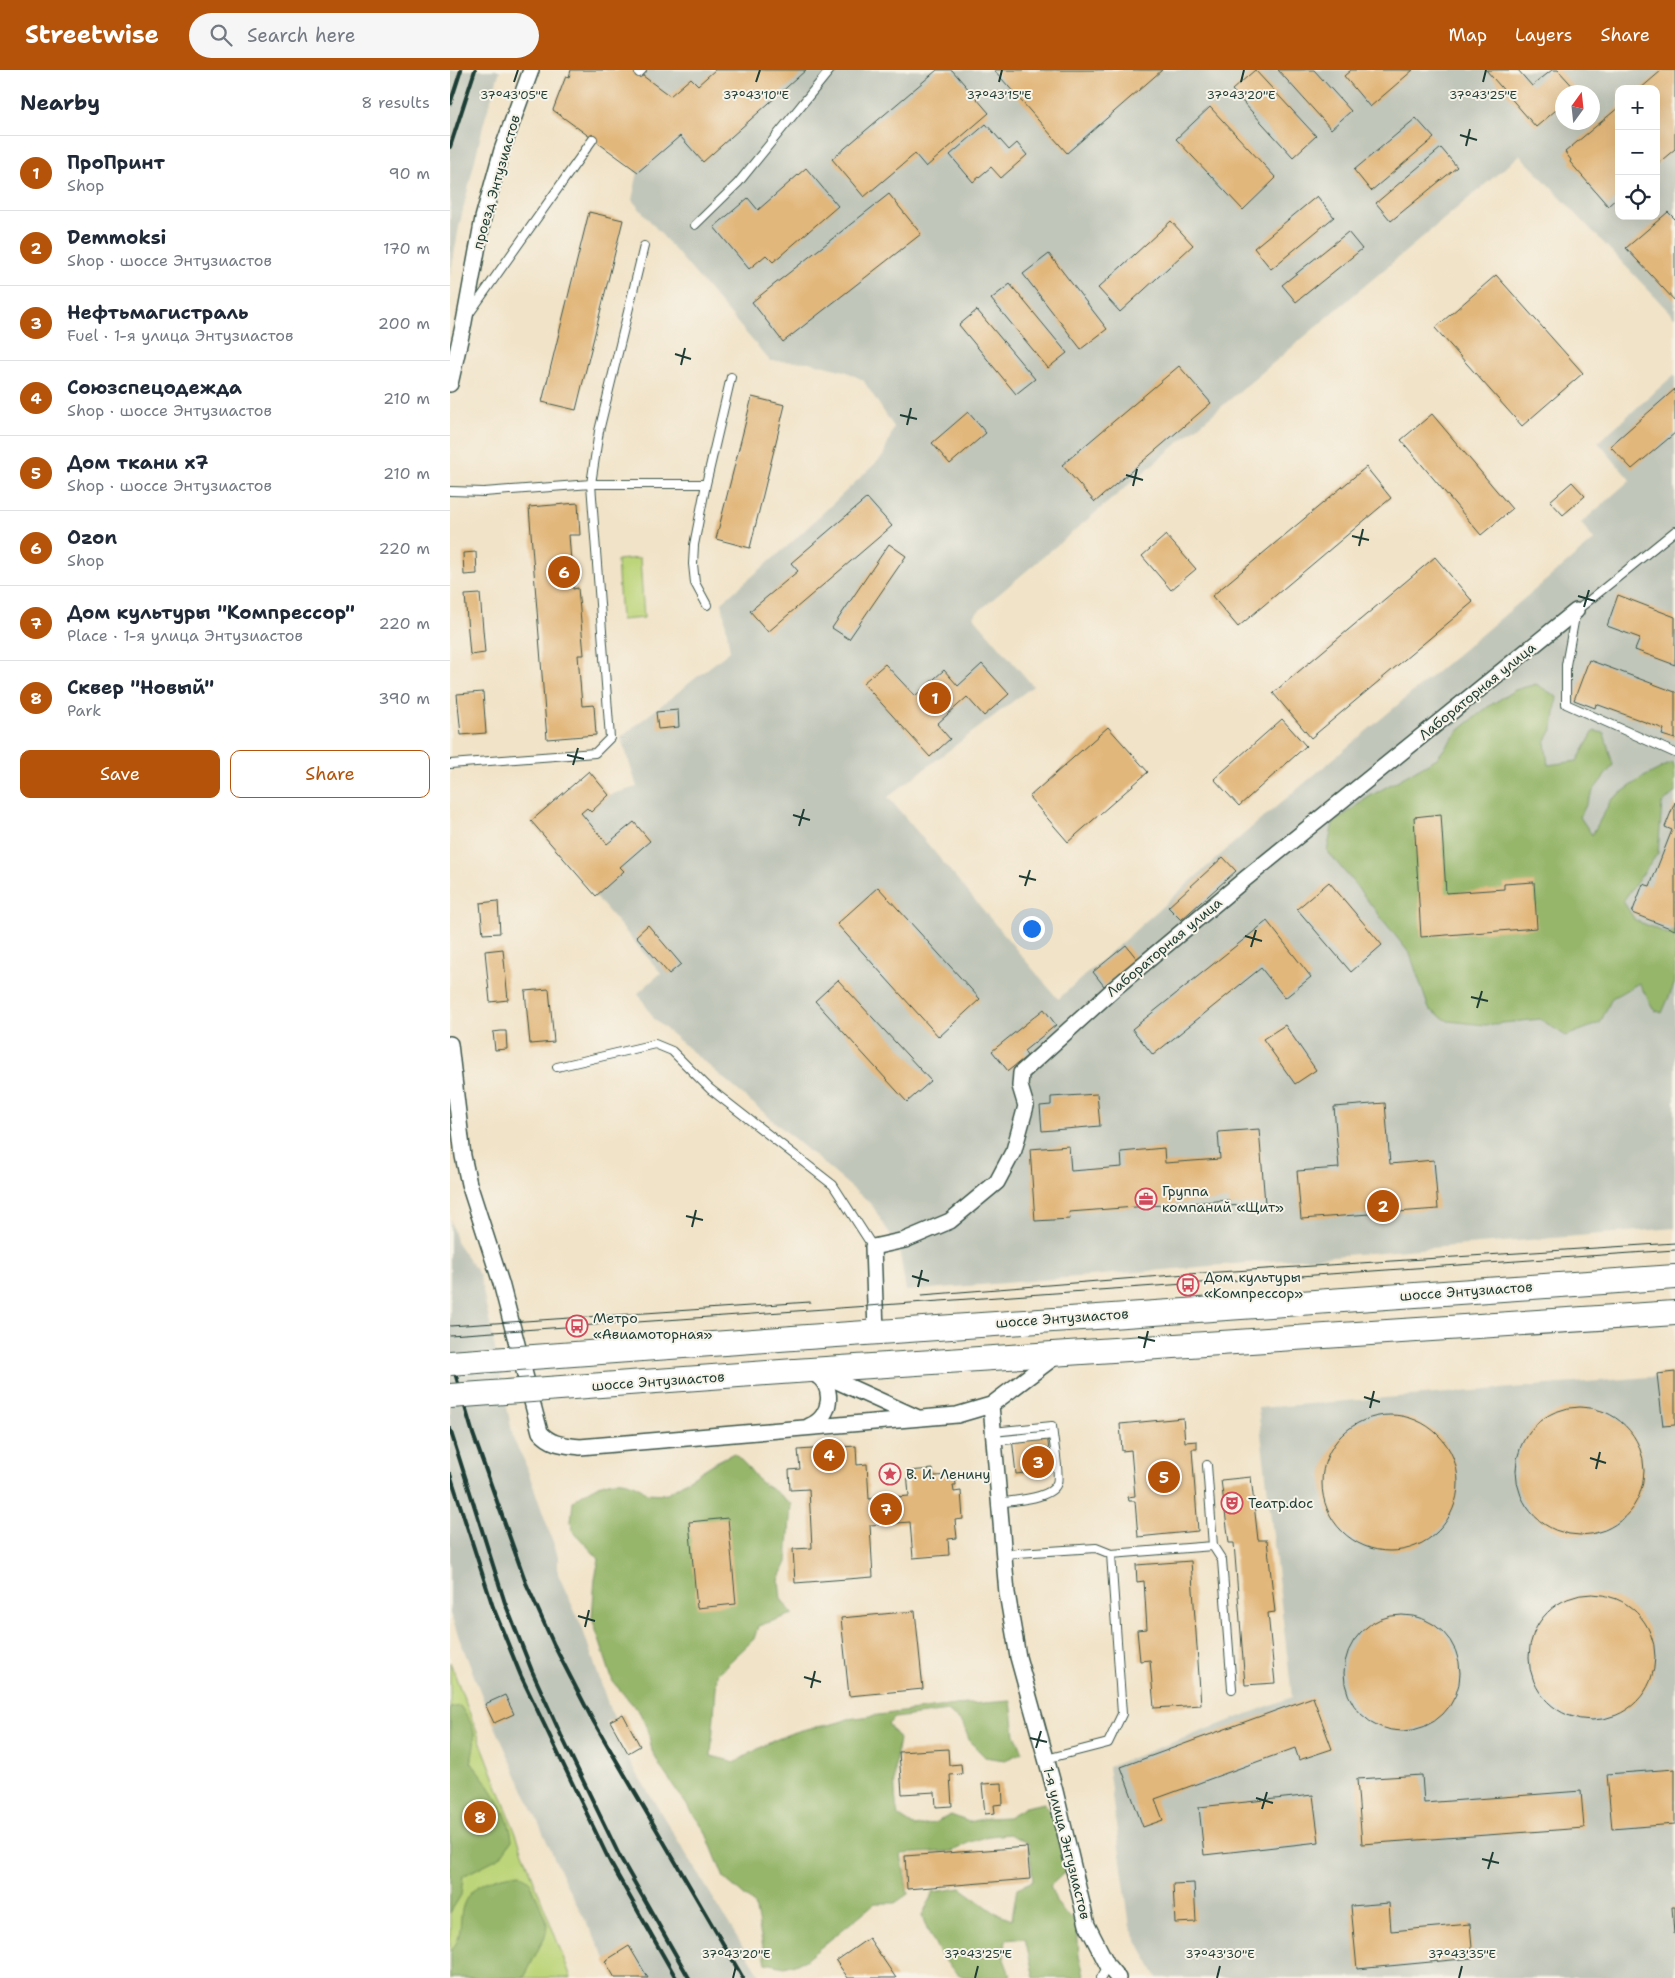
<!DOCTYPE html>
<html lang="en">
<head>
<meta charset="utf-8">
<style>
  :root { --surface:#fff; --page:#f6f6f7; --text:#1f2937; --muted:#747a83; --line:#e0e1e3; --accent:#b45309 }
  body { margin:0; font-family:"Shantell Sans",sans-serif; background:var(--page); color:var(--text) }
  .controls { position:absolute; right:15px; top:15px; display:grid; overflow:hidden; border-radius:10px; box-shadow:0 5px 20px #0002 }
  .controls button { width:45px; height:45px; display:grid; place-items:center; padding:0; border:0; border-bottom:1px solid var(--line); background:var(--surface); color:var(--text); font:25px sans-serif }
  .compass { position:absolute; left:1105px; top:15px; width:45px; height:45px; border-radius:50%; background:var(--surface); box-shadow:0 5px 20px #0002; rotate:15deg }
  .you { position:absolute; left:581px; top:858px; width:18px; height:18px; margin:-12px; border:4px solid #fff; border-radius:50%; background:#1a73e8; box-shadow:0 0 0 8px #1a73e833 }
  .badge { display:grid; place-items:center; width:32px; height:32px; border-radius:50%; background:var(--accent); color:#fff; font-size:16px; font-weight:700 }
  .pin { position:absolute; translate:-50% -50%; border:2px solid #fff; box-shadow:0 1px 5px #0006 }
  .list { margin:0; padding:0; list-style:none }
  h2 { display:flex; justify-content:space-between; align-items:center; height:65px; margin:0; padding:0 20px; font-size:21px }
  h2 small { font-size:16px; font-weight:400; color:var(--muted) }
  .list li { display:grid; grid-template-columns:32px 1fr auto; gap:15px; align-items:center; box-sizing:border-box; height:75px; padding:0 20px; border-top:1px solid var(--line) }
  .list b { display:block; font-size:19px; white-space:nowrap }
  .list p { margin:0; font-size:16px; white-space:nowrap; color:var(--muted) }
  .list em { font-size:16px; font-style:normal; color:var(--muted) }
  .actions { display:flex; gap:10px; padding:15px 20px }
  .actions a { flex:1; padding:11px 0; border:1px solid var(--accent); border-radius:10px; text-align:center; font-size:18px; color:var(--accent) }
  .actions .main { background:var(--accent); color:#fff }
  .icon { flex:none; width:28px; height:28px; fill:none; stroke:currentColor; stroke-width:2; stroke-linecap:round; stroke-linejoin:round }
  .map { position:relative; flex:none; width:1225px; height:1908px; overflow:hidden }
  header { display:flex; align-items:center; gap:30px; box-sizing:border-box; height:70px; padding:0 25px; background:var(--accent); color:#fff }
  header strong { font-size:24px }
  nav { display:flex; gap:28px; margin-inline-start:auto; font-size:18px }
  .search { width:350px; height:45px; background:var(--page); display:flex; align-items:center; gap:12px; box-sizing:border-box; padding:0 18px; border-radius:28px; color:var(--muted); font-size:19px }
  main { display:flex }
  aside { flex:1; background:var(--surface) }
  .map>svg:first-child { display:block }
</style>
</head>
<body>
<header>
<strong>Streetwise</strong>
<div class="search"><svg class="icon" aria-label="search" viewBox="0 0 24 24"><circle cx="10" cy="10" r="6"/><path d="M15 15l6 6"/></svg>Search here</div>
<nav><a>Map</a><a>Layers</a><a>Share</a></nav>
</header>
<main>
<aside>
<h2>Nearby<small>8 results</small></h2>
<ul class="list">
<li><span class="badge">1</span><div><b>ПроПринт</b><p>Shop</p></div><em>90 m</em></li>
<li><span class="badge">2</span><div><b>Demmoksi</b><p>Shop · шоссе Энтузиастов</p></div><em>170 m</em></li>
<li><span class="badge">3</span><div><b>Нефтьмагистраль</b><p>Fuel · 1-я улица Энтузиастов</p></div><em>200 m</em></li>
<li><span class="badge">4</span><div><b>Союзспецодежда</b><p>Shop · шоссе Энтузиастов</p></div><em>210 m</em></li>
<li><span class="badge">5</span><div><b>Дом ткани x7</b><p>Shop · шоссе Энтузиастов</p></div><em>210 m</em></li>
<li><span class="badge">6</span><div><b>Ozon</b><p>Shop</p></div><em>220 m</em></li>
<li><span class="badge">7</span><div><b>Дом культуры &quot;Компрессор&quot;</b><p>Place · 1-я улица Энтузиастов</p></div><em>220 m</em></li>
<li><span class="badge">8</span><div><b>Сквер &quot;Новый&quot;</b><p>Park</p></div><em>390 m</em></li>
</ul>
<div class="actions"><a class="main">Save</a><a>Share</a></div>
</aside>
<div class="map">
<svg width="1225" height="1908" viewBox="0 0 1225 1908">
  <rect width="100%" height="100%" fill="#f7f3e8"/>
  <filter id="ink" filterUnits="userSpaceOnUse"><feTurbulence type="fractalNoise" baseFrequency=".02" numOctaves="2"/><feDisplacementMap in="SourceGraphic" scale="10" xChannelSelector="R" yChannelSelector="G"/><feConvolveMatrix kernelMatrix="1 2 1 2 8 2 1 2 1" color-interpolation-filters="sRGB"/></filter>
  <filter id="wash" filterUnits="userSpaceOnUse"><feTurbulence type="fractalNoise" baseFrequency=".0096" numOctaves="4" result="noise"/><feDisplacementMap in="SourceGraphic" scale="20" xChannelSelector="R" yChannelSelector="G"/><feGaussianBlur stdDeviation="1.12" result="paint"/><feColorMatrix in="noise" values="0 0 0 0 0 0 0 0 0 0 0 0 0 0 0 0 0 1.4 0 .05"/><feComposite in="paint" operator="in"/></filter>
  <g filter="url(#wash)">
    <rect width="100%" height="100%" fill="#f1e3c8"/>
    <path fill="#c1c6ba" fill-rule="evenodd" d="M0 0H50L34 52 9 157 0 207Z
      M121 0H1225V248L1070 85 523 546 583 616 438 727 608 929 795 763 1144 470 1131 453 1180 410 1148 372 1225 304V1158L456 1221 449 1179 422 1135 204 949 188 923 211 903 81 751 139 701 159 725 187 717 171 667 280 581 272 532 340 474 433 386 444 357 413 310 395 301 359 292 320 291 182 130 188 102H185V99L103 40 116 6 119 7ZM1169 19H1206V146H1169ZM1112 22H1142V52H1112Z
      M0 1149 6 1171 30 1206 64 1371 74 1390 108 1486V1504L132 1557 160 1640 165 1648 156 1653 312 1908H166L116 1814 35 1634 0 1544Z
      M1225 1305V1908H707L680 1857 658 1697 842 1627 808 1338Z"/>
    <path fill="#bdd57a" stroke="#6e8957" d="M190 488 194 548 171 550 167 490Z
      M0 1592 119 1902 121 1908H0Z"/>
    <path fill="#96b66a" stroke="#5a7a4f" d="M1086 614 1107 627 1103 658 1095 672 1098 695 1127 691 1144 661 1154 663 1163 695 1143 721 1130 747 1142 765 1161 730 1192 708 1223 692 1225 699V722L1212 734 1208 783 1173 831 1185 850 1218 864 1225 860V913L1212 943 1204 940 1189 913 1162 928 1150 953 1116 966 1090 949 1035 955 998 951 979 939 960 884 899 807 877 781 883 753 917 728 987 688 1009 660 1039 636 1065 620Z
      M284 1383 298 1397 310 1412 326 1422 341 1434 337 1492 329 1510 331 1529 343 1544 308 1556 304 1569 267 1604 261 1686 285 1692C305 1681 326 1667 349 1661 365 1656 382 1656 398 1649L505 1635 561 1631 565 1665 573 1682 555 1690 535 1687 520 1672 513 1654 498 1641 445 1648 438 1654 449 1669C444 1695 443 1720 448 1746L465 1757 484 1753 501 1745 519 1752 538 1748 558 1747 575 1737 594 1733 606 1749 618 1783 615 1802 600 1816 607 1833 615 1843 624 1849 627 1856 629 1886 635 1908H584L575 1868 556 1870 554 1889 561 1908C552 1908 521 1908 514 1907 495 1899 479 1865 472 1846L483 1822 511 1818 544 1842 562 1849 567 1818 583 1811 579 1774 559 1764 539 1766 520 1772 503 1781 451 1784 458 1824 445 1833H425L354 1891 335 1897 316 1893 305 1835 274 1808 255 1761 211 1698 202 1681 198 1661 190 1643 163 1612 142 1548 145 1508 149 1489 122 1460 121 1451 123 1431C139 1419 162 1404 183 1414 188 1417 193 1418 196 1423L216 1424 266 1392Z
      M10 1636C26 1659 27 1664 21 1692 39 1716 59 1740 62 1770L50 1787 13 1806 11 1825 0 1843V1638Z
      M70 1803 80 1811 98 1856 95 1866 74 1908H0V1880C13 1871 9 1853 12 1840 18 1813 46 1806 70 1803Z"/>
    <g id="blocks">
      <path fill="#e2b77c" d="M121 0H185L220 26 241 8 248 15 265 0H356L253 92 230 66 188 102 103 40 116 6 119 7Z
        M487 0H502L539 43 476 97 465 84 414 127 382 89Z
        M544 0H712L617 83Z
        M805 0 866 66 843 87 782 20Z
        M828 0H864L901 41 881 59Z
        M901 0H963L920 37 894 6Z
        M1036 0H1068L1082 16 1102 0H1108L1128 22H1112V35L1086 57Z
        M1212 0H1225V79L1206 95V19H1190Z
        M760 37 826 108 793 140 726 69Z
        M1169 37V126L1158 136 1120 92 1121 90 1115 82Z
        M966 48 984 68 921 121 904 100Z
        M536 54 559 80 567 73 577 85 551 108 541 97 523 112 500 85Z
        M991 78 1007 97 941 151 926 133Z
        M356 98 388 136 323 192 316 185 299 199 264 157 298 128 308 140Z
        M439 124 471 164 333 272 302 232Z
        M867 126 884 147 821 199 804 178Z
        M139 142 173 150 126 340 92 332Z
        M1218 142 1225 149V231L1176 178Z
        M721 151 743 175 670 242 648 218Z
        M898 162 912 179 846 232 832 215Z
        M599 184 657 259 631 279 573 204Z
        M1046 205 1133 303 1072 356 985 258Z
        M560 214 617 283 598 298 541 229Z
        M527 240 585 309 566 324 509 255Z
        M729 296 761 333 645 432 612 395Z
        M1225 319V363L1182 399 1160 376Z
        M302 327 335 335 300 478 266 469Z
        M518 342 536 363 500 394 482 373Z
        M982 344 1062 439 1031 465 951 370Z
        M916 397 941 428 788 557 762 526Z
        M1122 412 1135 426 1113 445 1100 431Z
        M417 428 442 456 318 562 300 541 348 501 341 493Z
        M128 433 130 465H119L123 519 128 518 134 585H128L132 636 144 635 146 665 97 669 79 437Z
        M716 465 746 499 721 520 692 486Z
        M439 474 456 486 399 569 382 558Z
        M26 482 27 504 14 505 13 483Z
        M985 487 1023 532 861 668 823 623Z
        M30 524 35 583 20 585 15 525Z
        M1168 525 1225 547V595L1185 580 1190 568 1157 556Z
        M1139 590 1225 622V669L1212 665 1214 659 1146 634 1145 638 1124 630Z
        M435 594 465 626 494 600 508 616 532 594 559 624 534 646 517 627 487 654 500 669 480 687 413 613Z
        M33 622 36 663 11 665 7 624Z
        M228 640 229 657 208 659 206 642Z
        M832 649 856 676 789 736 764 709Z
        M658 657 698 702 618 772 579 727Z
        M139 701 159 725 141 742 137 738 131 743 157 774 184 752 200 771 170 797 174 801 146 826 81 751Z
        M1225 732V860L1182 843 1193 814 1200 816 1222 760 1215 757Z
        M991 744 996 823 1054 819V814L1084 812 1087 858 971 867 964 747Z
        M773 787 786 801 731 850 718 837Z
        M879 812 932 875 901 902 847 839Z
        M428 817 530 929 489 967 387 854Z
        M48 831 50 863 33 864 30 833Z
        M817 851 861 907 835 928 811 898 703 985 682 959Z
        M198 855 231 894 219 904 186 866Z
        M676 875 687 889 654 916 643 902Z
        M53 879 58 930 40 932 35 881Z
        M388 910 481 1011 457 1032 365 931Z
        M99 919 104 972 80 974 75 921Z
        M594 939 606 955 574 981 577 986 558 1001 542 981Z
        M835 955 866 1000 845 1014 813 969Z
        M51 961H56L57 979 45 980 43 962Z
        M647 1024 650 1056 592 1061 590 1036 601 1035V1027Z
        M935 1033 940 1094 984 1090 988 1139 851 1149 847 1101 889 1098 884 1037Z
        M809 1059 815 1133 779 1136V1130L619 1142 620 1149 585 1151 580 1079 619 1076 621 1101 672 1097 671 1082 714 1078 715 1093 770 1089 768 1062Z
        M1225 1302V1355L1213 1356 1207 1304Z
        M1066 1401a64 64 0 1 1 128 0a64 64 0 1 1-128 0Z
        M872 1413a68 68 0 1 1 136 0a68 68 0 1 1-136 0Z
        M733 1348 735 1372 747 1371V1379H742L748 1461 688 1467 685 1431H679L678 1427 685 1426 681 1380 672 1381 670 1354Z
        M596 1355 601 1400 566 1404 561 1359Z
        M406 1376 407 1395 417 1394 419 1429 459 1426 457 1401 483 1399 484 1406 505 1405 506 1415H503L504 1422 511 1421 513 1449 505 1450 507 1468 498 1469 499 1485 463 1488 460 1452 420 1455 423 1507 345 1513 343 1479 362 1478 359 1419 340 1420 339 1400 350 1399 348 1380Z
        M801 1407 808 1470H817L825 1542 818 1543 825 1613 795 1615 784 1473H779L771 1410Z
        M278 1448 286 1534 247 1538 239 1452Z
        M741 1491 751 1635 704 1638 700 1590 690 1591 687 1560 697 1559 694 1511 687 1512 686 1495Z
        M1079 1587a63 63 0 1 1 126 0a63 63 0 1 1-126 0Z
        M465 1541 473 1619 399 1626 391 1548Z
        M894 1603a58 58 0 1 1 116 0a58 58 0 1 1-116 0Z
        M55 1625 64 1644 44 1653 35 1634Z
        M863 1627 882 1679 849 1690 845 1678 705 1729 713 1750 693 1757 671 1697Z
        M173 1644 190 1676 178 1683 160 1651Z
        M498 1679 499 1695 511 1694 512 1704 500 1705 502 1736 486 1737 485 1722 452 1724 449 1682Z
        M1225 1699V1754L1162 1759 1157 1704Z
        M972 1705 974 1733 1131 1721 1134 1758 912 1774 907 1709Z
        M552 1713 553 1734 544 1735 545 1743 535 1744 532 1714Z
        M863 1725 869 1772 754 1785 749 1737Z
        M577 1777 580 1809 457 1819 455 1786Z
        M744 1813 746 1852 725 1853 723 1814Z
        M939 1833 941 1861 1020 1854 1023 1888 907 1899 901 1836Z
        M1222 1837H1225V1864H1224Z
        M419 1868 446 1908H398L386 1891Z
        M179 1876 198 1908H165L155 1891Z"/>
    </g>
  </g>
  <g filter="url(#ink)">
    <use href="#blocks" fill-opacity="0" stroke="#3e564a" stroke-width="1"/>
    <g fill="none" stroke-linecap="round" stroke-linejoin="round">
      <g stroke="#3e564a" stroke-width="10">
        <path id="lane" d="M189 3 192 0
          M245 155 288 113 380 0
          M19 244 143 69
          M0 421 34 422 141 414H256
          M1225 461 1126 541 1116 595V634L1225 683
          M257 535 245 513 243 494 244 475 256 414 281 307
          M0 694 145 683 160 668 141 414 149 361 194 176
          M107 997 205 974 222 981 260 1019 383 1115 423 1177
          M543 1362 602 1356 603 1365 544 1371
          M757 1395 763 1476
          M549 1433C565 1430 602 1429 607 1413 610 1406 604 1375 603 1365
          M554 1484 646 1478 661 1484 672 1644 658 1673 596 1689
          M661 1484 763 1476 772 1490 782 1619
          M651 1908 658 1896"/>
      </g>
      <g stroke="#3e564a" stroke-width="18">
        <path id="street" d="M0 314 14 252 33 148 52 80 81 0
          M0 974 13 1086 19 1114 51 1213 90 1362C101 1375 114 1375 130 1377L507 1345 541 1335 607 1285
          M426 1261 423 1177 455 1170 500 1151 547 1112 564 1080 576 1036 570 1016 571 1003 666 917 795 809 1126 541
          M369 1303 466 1347
          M541 1335 557 1523 568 1587 605 1721 637 1855 658 1896 668 1908
          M359 1356C382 1348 386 1315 364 1304"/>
      </g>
      <g stroke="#3e564a" stroke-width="26">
        <path id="primary" d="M343 1268 1225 1207
          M345 1301 1225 1243"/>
      </g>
      <use href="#lane" stroke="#fff" stroke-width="8"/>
      <use href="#street" stroke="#fff" stroke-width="15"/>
      <use href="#primary" stroke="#fff" stroke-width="24"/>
      <path stroke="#1f3d34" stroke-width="1" d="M472 1225 737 1204 1225 1173
        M0 1256 360 1232
        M0 1265 1225 1180"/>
      <path stroke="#1f3d34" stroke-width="4" d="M0 34 11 0
        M0 77 25 0
        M0 1286 23 1364 76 1513 104 1575 141 1647 293 1908
        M0 1359 55 1533 82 1601 111 1665 170 1787 239 1908
        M0 1404 43 1537 71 1606 160 1792 226 1908"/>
      <g stroke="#3e564a" stroke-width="26" stroke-linecap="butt">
        <path id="primary-bridge" d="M0 1293 343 1268
          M0 1326 345 1301"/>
      </g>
      <use href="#primary-bridge" stroke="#fff" stroke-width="24"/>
    </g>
  </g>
  <path fill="none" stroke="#1f3d34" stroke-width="2" d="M64 12 68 0M306 12 310 0M549 12 552 0M791 12 794 0M1033 12 1036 0M1010 65 1027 70M1016 76 1020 59M225 284 241 289M231 295 235 278M450 345 467 349M457 355 461 338M676 405 693 410M683 416 687 399M902 466 919 470M909 476 913 459M1128 526 1145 531M1134 537 1139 520M117 685 134 689M123 695 128 678M343 745 360 750M349 756 354 739M569 806 586 810M575 816 580 800M795 866 812 871M801 877 806 860M1021 927 1038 931M1027 938 1032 921M236 1146 253 1150M242 1157 246 1140M462 1206 479 1211M468 1217 472 1200M688 1267 705 1271M694 1278 698 1261M914 1327 930 1332M920 1338 924 1321M1140 1388 1156 1393M1146 1399 1150 1382M128 1546 145 1551M135 1557 139 1540M354 1607 371 1612M361 1618 365 1601M580 1668 597 1672M586 1678 591 1661M806 1728 823 1733M812 1739 817 1722M1032 1789 1049 1793M1038 1799 1043 1782M283 1908 286 1896M525 1908 528 1896M767 1908 770 1896M1009 1908 1012 1896"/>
  <defs>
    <g id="office-ring" transform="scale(1.125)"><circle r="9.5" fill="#f7f3e8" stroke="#d1495b" stroke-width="1.5"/><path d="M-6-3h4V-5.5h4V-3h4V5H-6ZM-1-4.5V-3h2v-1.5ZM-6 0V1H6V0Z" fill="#d1495b"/></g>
    <g id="bus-ring" transform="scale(1.125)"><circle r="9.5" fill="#f7f3e8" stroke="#d1495b" stroke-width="1.5"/><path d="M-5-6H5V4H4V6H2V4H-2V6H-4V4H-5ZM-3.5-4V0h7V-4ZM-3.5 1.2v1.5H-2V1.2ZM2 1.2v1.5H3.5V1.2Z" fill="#d1495b"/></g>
    <g id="sight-ring" transform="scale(1.125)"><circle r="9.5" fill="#f7f3e8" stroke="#d1495b" stroke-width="1.5"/><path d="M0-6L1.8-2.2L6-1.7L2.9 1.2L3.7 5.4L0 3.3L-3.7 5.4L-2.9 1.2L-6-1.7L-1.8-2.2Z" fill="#d1495b"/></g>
    <g id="theatre-ring" transform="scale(1.125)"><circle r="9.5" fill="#f7f3e8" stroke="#d1495b" stroke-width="1.5"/><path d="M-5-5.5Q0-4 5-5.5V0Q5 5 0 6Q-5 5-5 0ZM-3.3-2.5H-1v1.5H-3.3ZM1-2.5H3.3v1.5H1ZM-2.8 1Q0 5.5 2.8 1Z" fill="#d1495b"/></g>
  </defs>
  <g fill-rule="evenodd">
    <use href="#office-ring" x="696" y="1129"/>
    <use href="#bus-ring" x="738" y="1215"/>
    <use href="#bus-ring" x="127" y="1256"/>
    <use href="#sight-ring" x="440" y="1404"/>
    <use href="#theatre-ring" x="782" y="1433"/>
  </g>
  <g text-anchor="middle" stroke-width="4" stroke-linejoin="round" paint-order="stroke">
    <g font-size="14" fill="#1f3d34" stroke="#f7f3e8">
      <text transform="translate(46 112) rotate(-74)" y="5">проезд Энтузиастов</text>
      <text transform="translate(1027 621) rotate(-39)" y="5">Лабораторная улица</text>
      <text transform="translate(714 877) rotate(-40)" y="5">Лабораторная улица</text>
      <text transform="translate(1016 1221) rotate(-4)" y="5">шоссе Энтузиастов</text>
      <text transform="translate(612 1248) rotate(-4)" y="5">шоссе Энтузиастов</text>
      <text transform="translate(208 1311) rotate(-4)" y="5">шоссе Энтузиастов</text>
      <text transform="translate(617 1773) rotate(76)" y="5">1-я улица Энтузиастов</text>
    </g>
    <g font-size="14" fill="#1f3d34" stroke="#f7f3e8" text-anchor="start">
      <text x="712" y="1126">Группа<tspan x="712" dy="16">компаний «Щит»</tspan></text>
      <text x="754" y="1212">Дом культуры<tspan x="754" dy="16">«Компрессор»</tspan></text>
      <text x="143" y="1253">Метро<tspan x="143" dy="16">«Авиамоторная»</tspan></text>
      <text x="456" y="1409">В. И. Ленину</text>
      <text x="798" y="1438">Театр.doc</text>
    </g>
  </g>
  <g font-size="12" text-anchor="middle" fill="#1f3d34" stroke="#f7f3e8" stroke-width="4" stroke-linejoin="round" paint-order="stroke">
    <text x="64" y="29">37°43'05"E</text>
    <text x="306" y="29">37°43'10"E</text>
    <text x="549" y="29">37°43'15"E</text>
    <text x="791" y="29">37°43'20"E</text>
    <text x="1033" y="29">37°43'25"E</text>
    <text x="286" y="1888">37°43'20"E</text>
    <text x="528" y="1888">37°43'25"E</text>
    <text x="770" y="1888">37°43'30"E</text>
    <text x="1012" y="1888">37°43'35"E</text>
  </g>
</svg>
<div class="controls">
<button>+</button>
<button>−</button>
<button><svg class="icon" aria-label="locate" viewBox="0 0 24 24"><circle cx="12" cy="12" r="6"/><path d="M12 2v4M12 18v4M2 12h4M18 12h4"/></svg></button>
</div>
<svg class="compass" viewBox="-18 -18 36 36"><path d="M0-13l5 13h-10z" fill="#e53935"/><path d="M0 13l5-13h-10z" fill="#747a83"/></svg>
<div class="you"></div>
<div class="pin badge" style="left:485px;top:628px">1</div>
<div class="pin badge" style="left:933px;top:1136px">2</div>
<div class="pin badge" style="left:588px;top:1392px">3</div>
<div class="pin badge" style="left:379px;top:1385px">4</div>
<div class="pin badge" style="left:714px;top:1407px">5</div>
<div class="pin badge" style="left:114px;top:502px">6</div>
<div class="pin badge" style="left:436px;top:1439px">7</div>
<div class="pin badge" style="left:30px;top:1747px">8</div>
</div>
</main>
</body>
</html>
